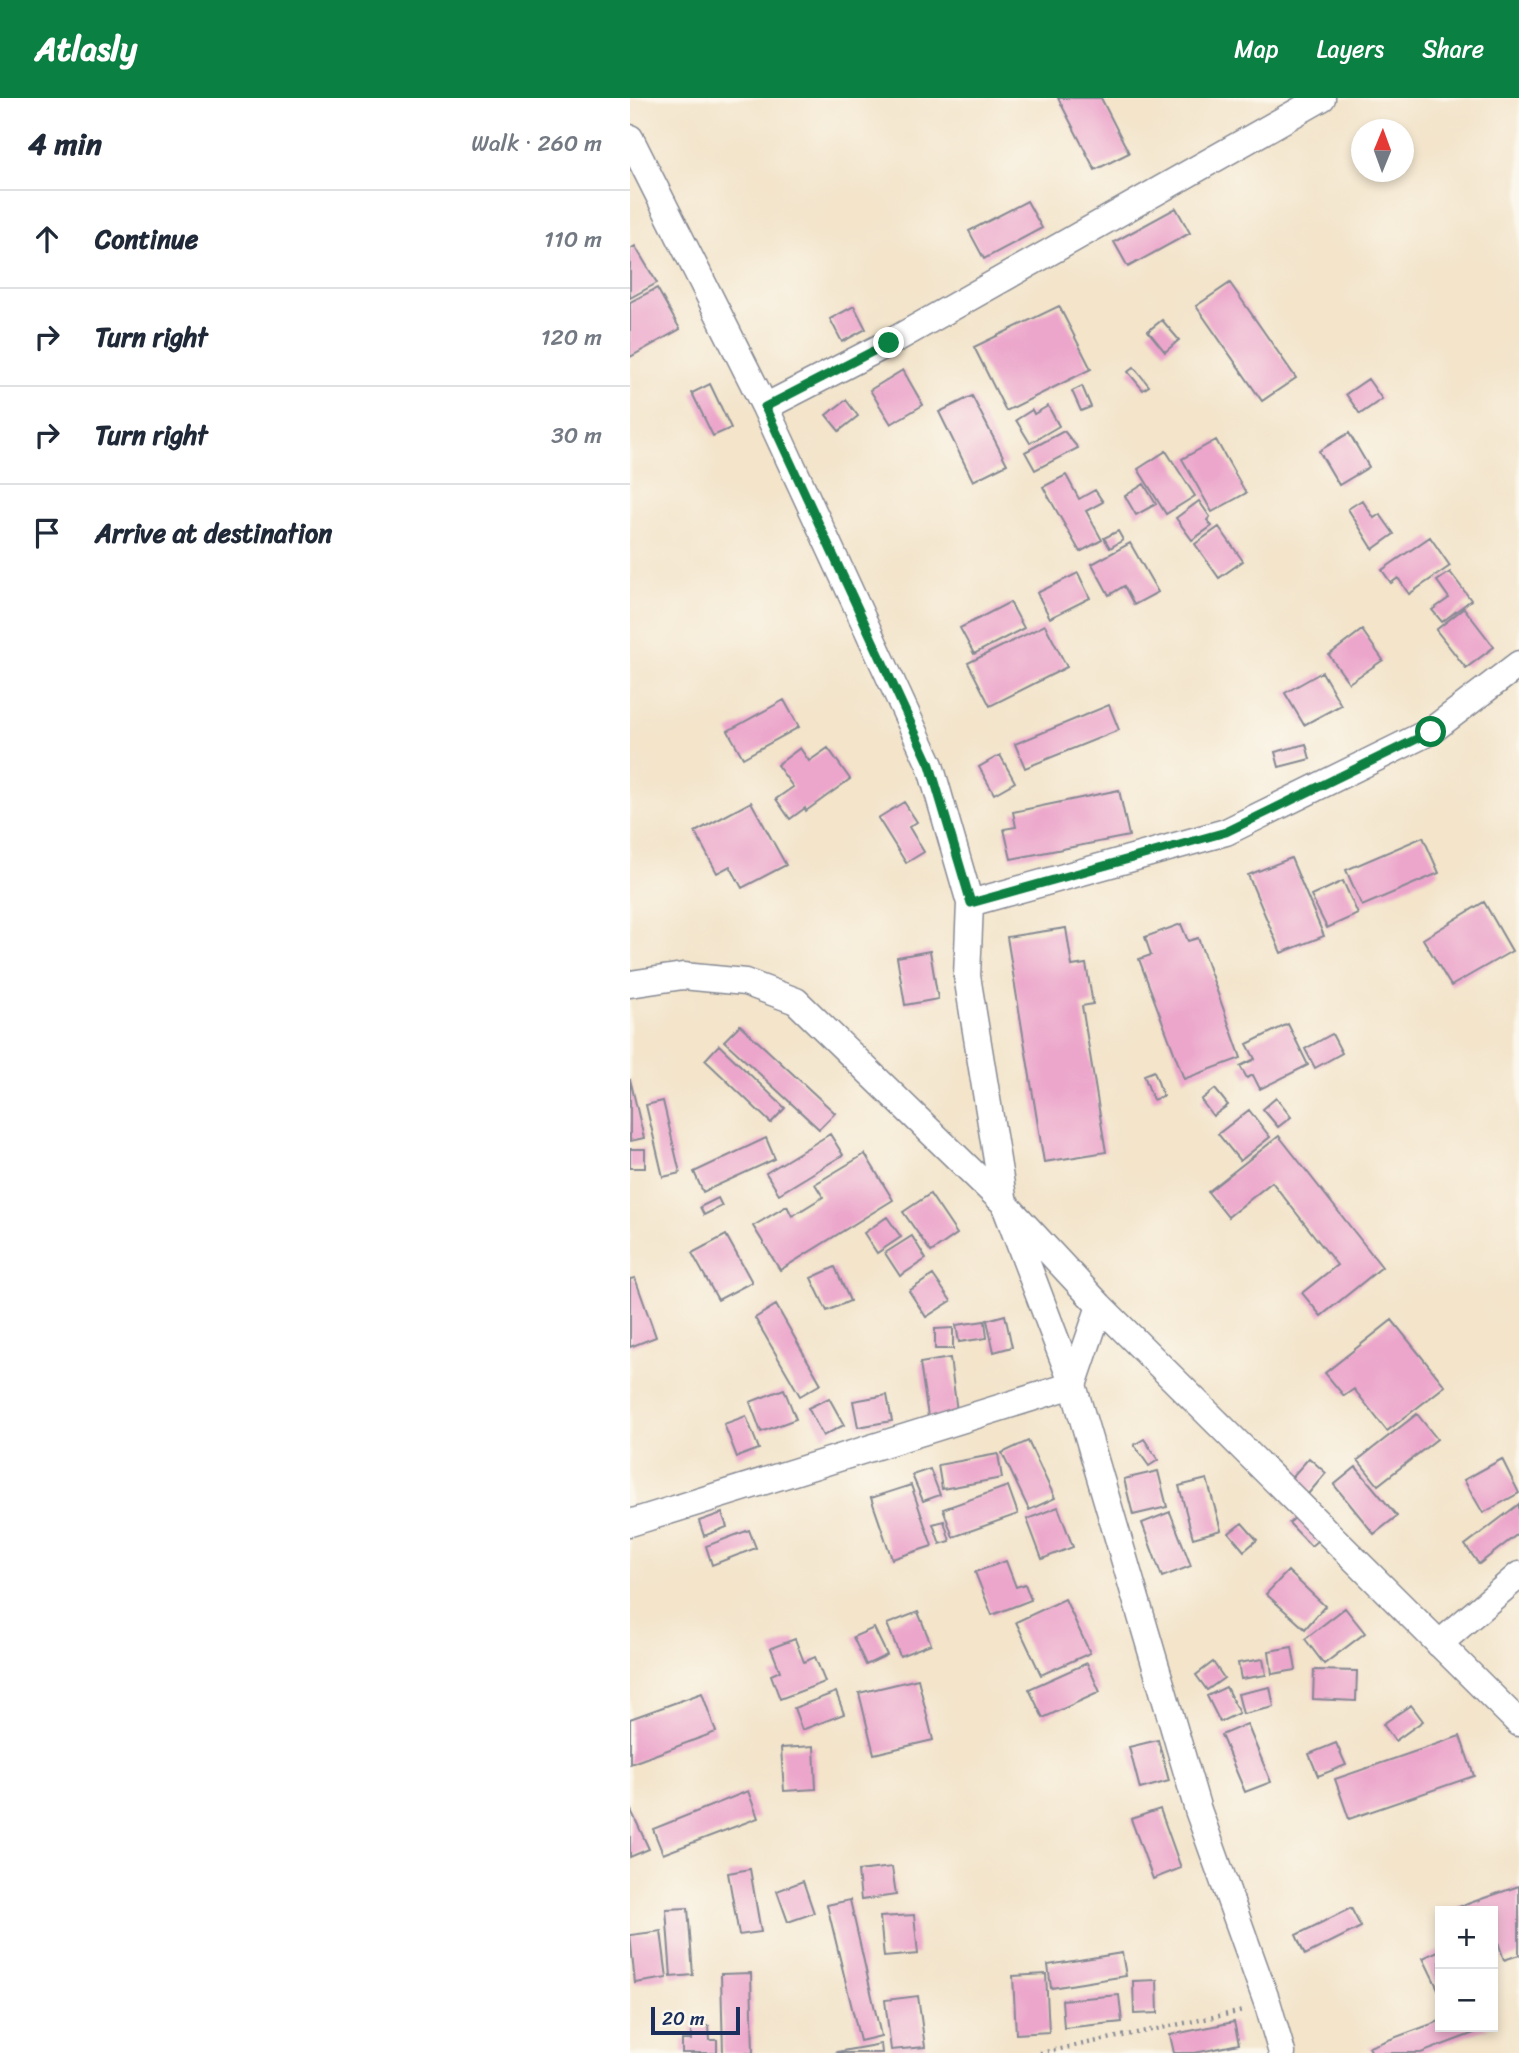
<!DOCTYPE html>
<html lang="en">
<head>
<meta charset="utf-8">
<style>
  :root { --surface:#fff; --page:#f2f2f3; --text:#1f2937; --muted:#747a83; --line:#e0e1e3; --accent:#0b8043 }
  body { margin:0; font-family:Sriracha,sans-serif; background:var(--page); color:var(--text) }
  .controls { position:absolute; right:21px; bottom:21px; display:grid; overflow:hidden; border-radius:0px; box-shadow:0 4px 10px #0003 }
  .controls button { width:63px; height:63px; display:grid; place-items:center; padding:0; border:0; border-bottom:2px solid var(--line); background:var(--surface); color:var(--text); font:35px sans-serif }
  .compass { position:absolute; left:721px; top:21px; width:63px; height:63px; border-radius:50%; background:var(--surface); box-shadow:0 4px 10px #0003; rotate:1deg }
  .scale { position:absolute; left:21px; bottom:18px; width:89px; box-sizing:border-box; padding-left:7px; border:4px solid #1b2f5e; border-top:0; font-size:19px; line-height:24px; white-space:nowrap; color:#1b2f5e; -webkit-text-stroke:5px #fbf7ec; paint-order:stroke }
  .stop { position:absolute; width:21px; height:21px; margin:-16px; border:5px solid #0b8043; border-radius:50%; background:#fff }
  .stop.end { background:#0b8043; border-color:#fff; box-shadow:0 2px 7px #0008 }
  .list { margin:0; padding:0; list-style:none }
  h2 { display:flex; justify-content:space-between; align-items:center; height:91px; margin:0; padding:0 28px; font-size:30px }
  h2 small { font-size:23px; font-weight:400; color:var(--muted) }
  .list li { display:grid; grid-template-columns:46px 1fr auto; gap:21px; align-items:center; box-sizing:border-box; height:98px; padding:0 28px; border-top:2px solid var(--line) }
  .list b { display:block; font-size:26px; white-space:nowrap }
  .list em { font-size:23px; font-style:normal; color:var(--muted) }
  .icon { flex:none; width:38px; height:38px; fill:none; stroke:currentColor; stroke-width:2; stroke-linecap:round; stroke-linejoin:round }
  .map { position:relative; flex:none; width:889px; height:1955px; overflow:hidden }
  header { display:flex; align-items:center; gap:42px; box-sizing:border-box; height:98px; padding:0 35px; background:var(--accent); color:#fff }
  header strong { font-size:33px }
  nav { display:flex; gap:38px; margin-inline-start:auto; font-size:24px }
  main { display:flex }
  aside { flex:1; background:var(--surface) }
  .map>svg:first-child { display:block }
</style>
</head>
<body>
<header>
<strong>Atlasly</strong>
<nav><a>Map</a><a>Layers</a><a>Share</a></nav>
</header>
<main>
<aside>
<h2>4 min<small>Walk · 260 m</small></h2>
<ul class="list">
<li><svg class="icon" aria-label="ahead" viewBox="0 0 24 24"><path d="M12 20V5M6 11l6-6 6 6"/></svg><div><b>Continue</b></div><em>110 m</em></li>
<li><svg class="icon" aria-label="right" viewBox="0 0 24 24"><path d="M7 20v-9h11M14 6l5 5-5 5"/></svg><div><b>Turn right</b></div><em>120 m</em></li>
<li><svg class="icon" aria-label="right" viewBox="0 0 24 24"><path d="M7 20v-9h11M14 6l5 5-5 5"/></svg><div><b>Turn right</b></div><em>30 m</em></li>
<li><svg class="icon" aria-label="arrive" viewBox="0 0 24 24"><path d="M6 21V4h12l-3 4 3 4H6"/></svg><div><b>Arrive at destination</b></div></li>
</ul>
</aside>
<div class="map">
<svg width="889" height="1955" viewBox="0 0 889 1955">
  <rect width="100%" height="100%" fill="#fbf7ec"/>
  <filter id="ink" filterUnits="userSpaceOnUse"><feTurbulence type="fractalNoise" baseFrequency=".0143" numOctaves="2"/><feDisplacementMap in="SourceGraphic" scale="14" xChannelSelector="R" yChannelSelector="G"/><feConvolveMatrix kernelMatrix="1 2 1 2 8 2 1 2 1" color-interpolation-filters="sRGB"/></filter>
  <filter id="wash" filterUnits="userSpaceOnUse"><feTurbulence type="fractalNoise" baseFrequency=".00686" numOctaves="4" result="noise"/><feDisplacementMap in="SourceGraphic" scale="28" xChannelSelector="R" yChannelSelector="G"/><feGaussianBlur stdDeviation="1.57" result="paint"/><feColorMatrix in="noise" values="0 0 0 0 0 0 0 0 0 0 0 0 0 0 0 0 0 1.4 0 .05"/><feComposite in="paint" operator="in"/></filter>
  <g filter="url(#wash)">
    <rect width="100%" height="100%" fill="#f3e4ca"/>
    <g id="blocks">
      <path fill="#eca6cb" d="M428 0H471L499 55 465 72Z
        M397 103 412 130 354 161 339 133Z
        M546 110 560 135 498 169 484 144Z
        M5 148 27 185 0 200V151Z
        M600 185 666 280 632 303 566 208Z
        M27 190 50 231 0 259V204Z
        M224 208 236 231 212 244 200 221Z
        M429 208 461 271 376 313 344 249Z
        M532 222 549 242 535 254 518 233Z
        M504 269 519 288 513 292 498 274Z
        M273 272 293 307 261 326 240 292Z
        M738 281 752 301 730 316 716 296Z
        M80 286 101 330 83 338 62 295Z
        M452 288 461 309 451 313 442 293Z
        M342 298 377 366 343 383 309 314Z
        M216 302 228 318 209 333 196 317Z
        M418 308 429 328 400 345 386 322 402 312 404 316Z
        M434 333 448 350 405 372 395 354Z
        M719 335 739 369 709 387 689 353Z
        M586 342 616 395 582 414 552 361Z
        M536 353 565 398 536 416 508 371Z
        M436 377 449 401 465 392 473 404 456 413 472 442 450 454 413 389Z
        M514 386 526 406 506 417 495 398Z
        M732 402 744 420 750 416 764 436 743 451 718 411Z
        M569 403 580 419 577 422 582 428 562 442 546 420Z
        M589 429 613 463 589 480 565 446Z
        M488 433 493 442 480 450 474 440Z
        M800 439 820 468 779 496 768 480 761 485 752 472Z
        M500 445 528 494 504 507 494 488 479 497 462 466Z
        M820 474 841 502 812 524 802 512 819 500 807 483Z
        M448 475 460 500 420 520 407 495Z
        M380 504 394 530 344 556 330 530Z
        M834 510 864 549 836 570 806 532Z
        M415 527 437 569 360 608 338 565Z
        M732 532 753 562 719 585 699 557Z
        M692 574 711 607 674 627 655 595Z
        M154 602 169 629 113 660 98 633Z
        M479 607 489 632 395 670 385 646Z
        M676 646 680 661 649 669 645 654Z
        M170 650 179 663 198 650 220 681 176 713 175 710 160 721 146 701 163 689 147 667Z
        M370 657 385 684 364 696 349 669Z
        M489 692 499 738 381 761 374 731 386 729 383 714Z
        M121 704 156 767 112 790 100 768 87 775 65 734Z
        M274 704 287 724 279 729 294 754 276 765 248 720Z
        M793 739 809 775 732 808 716 772Z
        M661 760 694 838 651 855 618 777Z
        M713 783 728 816 697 830 681 798Z
        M854 804 882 853 821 888 793 841Z
        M551 826 558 843 568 840 611 960 554 981 509 861 521 857 515 839Z
        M436 830 442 868 456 866 463 906 452 908 476 1054 414 1064 377 839Z
        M300 853 308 901 275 907 267 859Z
        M658 926 678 967 630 991 623 977 617 980 610 968 625 961 617 946Z
        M110 927 205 1015 189 1031 94 943Z
        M702 936 712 955 685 970 675 951Z
        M89 947 155 1010 141 1025 75 962Z
        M524 973 533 998 523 1002 514 977Z
        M0 981 14 1040 0 1043Z
        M585 991 598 1007 583 1018 571 1002Z
        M646 1000 661 1019 648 1029 633 1011Z
        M33 1003 50 1075 33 1079 16 1007Z
        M619 1012 640 1039 610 1063 588 1036Z
        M200 1036 213 1057 149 1096 136 1075Z
        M649 1038 752 1169 691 1218 672 1195 707 1167 642 1084 598 1119 578 1094Z
        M136 1040 145 1061 73 1094 64 1074Z
        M0 1051H15V1070H0Z
        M235 1056 263 1102 150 1172 123 1128 157 1108 162 1118 193 1099 185 1086Z
        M300 1096 327 1136 301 1154 273 1114Z
        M88 1100 92 1108 74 1117 70 1109Z
        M257 1119 271 1139 247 1155 234 1135Z
        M96 1137 122 1184 88 1202 62 1155Z
        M282 1138 296 1161 270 1178 255 1155Z
        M205 1169 220 1203 197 1213 181 1180Z
        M303 1177 321 1203 296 1219 279 1193Z
        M5 1180 26 1239 0 1249V1181Z
        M146 1207 191 1286 170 1298 125 1220Z
        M375 1217 382 1249 364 1254 357 1222Z
        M762 1222 815 1288 757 1333 724 1291 714 1298 695 1275Z
        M355 1223 357 1240 329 1244 326 1227Z
        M323 1230V1251H305V1231Z
        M320 1260 328 1321 299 1325 290 1265Z
        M154 1291 166 1321 131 1334 120 1304Z
        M257 1297 262 1323 228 1329 223 1303Z
        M199 1300 214 1327 193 1338 178 1310Z
        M787 1316 807 1341 748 1387 728 1362Z
        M116 1318 129 1351 107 1359 94 1326Z
        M514 1341 528 1362 519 1368 504 1347Z
        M398 1343 425 1400 399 1412 372 1355Z
        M368 1356 372 1380 312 1391 308 1367Z
        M679 1360 696 1375 672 1403 654 1388Z
        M872 1361 889 1395 853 1415 834 1382Z
        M726 1369 767 1418 744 1436 704 1387Z
        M300 1371 310 1397 293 1403 282 1377Z
        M528 1373 537 1409 503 1417 494 1381Z
        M577 1381 591 1432 563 1440 549 1388Z
        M281 1387 302 1448 262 1461 241 1400Z
        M378 1388 388 1416 323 1439 313 1411Z
        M889 1406V1435L849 1466 835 1447Z
        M428 1409 443 1449 412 1461 397 1421Z
        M540 1414 561 1468 532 1479 512 1425Z
        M92 1415 97 1429 74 1438 69 1423Z
        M671 1415 692 1439 681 1448 659 1425Z
        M314 1423 320 1443 310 1446 303 1426Z
        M612 1425 627 1442 614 1453 599 1435Z
        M119 1432 126 1450 82 1467 76 1448Z
        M376 1463 386 1489 395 1486 401 1502 362 1517 345 1474Z
        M658 1473 695 1508 675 1531 636 1496Z
        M435 1501 460 1555 411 1577 386 1524Z
        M715 1510 735 1535 694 1566 675 1541Z
        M288 1514 301 1546 270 1558 257 1526Z
        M244 1530 257 1557 236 1567 223 1539Z
        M165 1541 174 1564 185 1559 195 1584 150 1601 141 1577 150 1573 141 1550Z
        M662 1549 666 1572 642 1576 639 1553Z
        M633 1561 636 1577 611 1581 608 1565Z
        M583 1564 594 1580 577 1592 566 1577Z
        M457 1565 470 1594 413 1620 399 1591Z
        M684 1572 727 1573 726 1603 683 1601Z
        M288 1581 303 1642 244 1656 229 1595Z
        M596 1589 609 1615 590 1624 577 1598Z
        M640 1589 644 1609 613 1616 608 1596Z
        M206 1594 214 1616 172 1632 164 1610Z
        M72 1595 86 1634 0 1666V1621Z
        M781 1607 793 1623 765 1643 753 1626Z
        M617 1626 641 1684 615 1694 591 1637Z
        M830 1638 844 1678 719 1721 705 1681Z
        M528 1642 539 1683 510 1691 499 1649Z
        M706 1645 716 1667 688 1678 679 1656Z
        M184 1648 186 1691 154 1693 151 1650Z
        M118 1693 128 1720 33 1756 23 1731Z
        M0 1710 19 1751 0 1759Z
        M530 1711 551 1770 523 1781 501 1721Z
        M262 1769 266 1797 231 1802 228 1773Z
        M120 1771 131 1834 109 1837 98 1775Z
        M173 1783 184 1815 158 1824 147 1793Z
        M889 1788V1857L874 1862 863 1829V1813H817Z
        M220 1802 251 1938 230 1943 197 1807Z
        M58 1810 63 1877 41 1879 36 1811Z
        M721 1810 731 1829 675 1857 666 1837Z
        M284 1817 288 1856 254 1859 250 1819Z
        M31 1833 37 1880 5 1885 0 1837Z
        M810 1852V1895L793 1860Z
        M492 1855 496 1878 421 1890 418 1867Z
        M121 1875 123 1955H93L91 1876Z
        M416 1876 419 1934 386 1936 383 1878Z
        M527 1882 528 1915 504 1916 503 1883Z
        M489 1897 492 1924 434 1930 432 1902Z
        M288 1898 295 1949 261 1952 255 1902Z
        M810 1923V1929H860L791 1955H742L739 1949Z
        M604 1924 609 1946 565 1955H544L540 1937Z
        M79 1928 80 1942H87V1955H52V1942H61V1929Z
        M251 1946 252 1955H208L207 1954Z"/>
    </g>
  </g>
  <g filter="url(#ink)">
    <use href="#blocks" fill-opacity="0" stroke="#878a94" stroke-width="2"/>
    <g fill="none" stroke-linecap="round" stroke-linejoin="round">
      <g stroke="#878a94" stroke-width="29">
        <path id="minor" d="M0 40 135 309 300 667 340 805 337 878 374 1105 443 1287 568 1712 638 1907 652 1955
          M135 309 259 245 692 0
          M340 805 596 734 801 633 889 566
          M0 886 53 878 115 884 166 903 374 1105 470 1208 889 1625
          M0 1425 443 1287 470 1208
          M809 1546 889 1477"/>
      </g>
      <path stroke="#878a94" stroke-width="4.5" stroke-dasharray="2 5" stroke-linecap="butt" d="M410 1955 613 1913"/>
      <use href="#minor" stroke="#fff" stroke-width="26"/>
    </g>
  </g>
  <g fill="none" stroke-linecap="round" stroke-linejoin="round" filter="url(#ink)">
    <path stroke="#0b8043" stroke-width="9" d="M259 245 135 309 300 667 341 805 596 734 801 634"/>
  </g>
</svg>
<div class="controls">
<button>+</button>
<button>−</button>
</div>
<svg class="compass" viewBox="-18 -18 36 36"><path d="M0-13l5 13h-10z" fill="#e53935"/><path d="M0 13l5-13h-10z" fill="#747a83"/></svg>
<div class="scale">20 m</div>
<div class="stop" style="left:801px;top:634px"></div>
<div class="stop end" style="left:259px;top:245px"></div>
</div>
</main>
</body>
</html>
